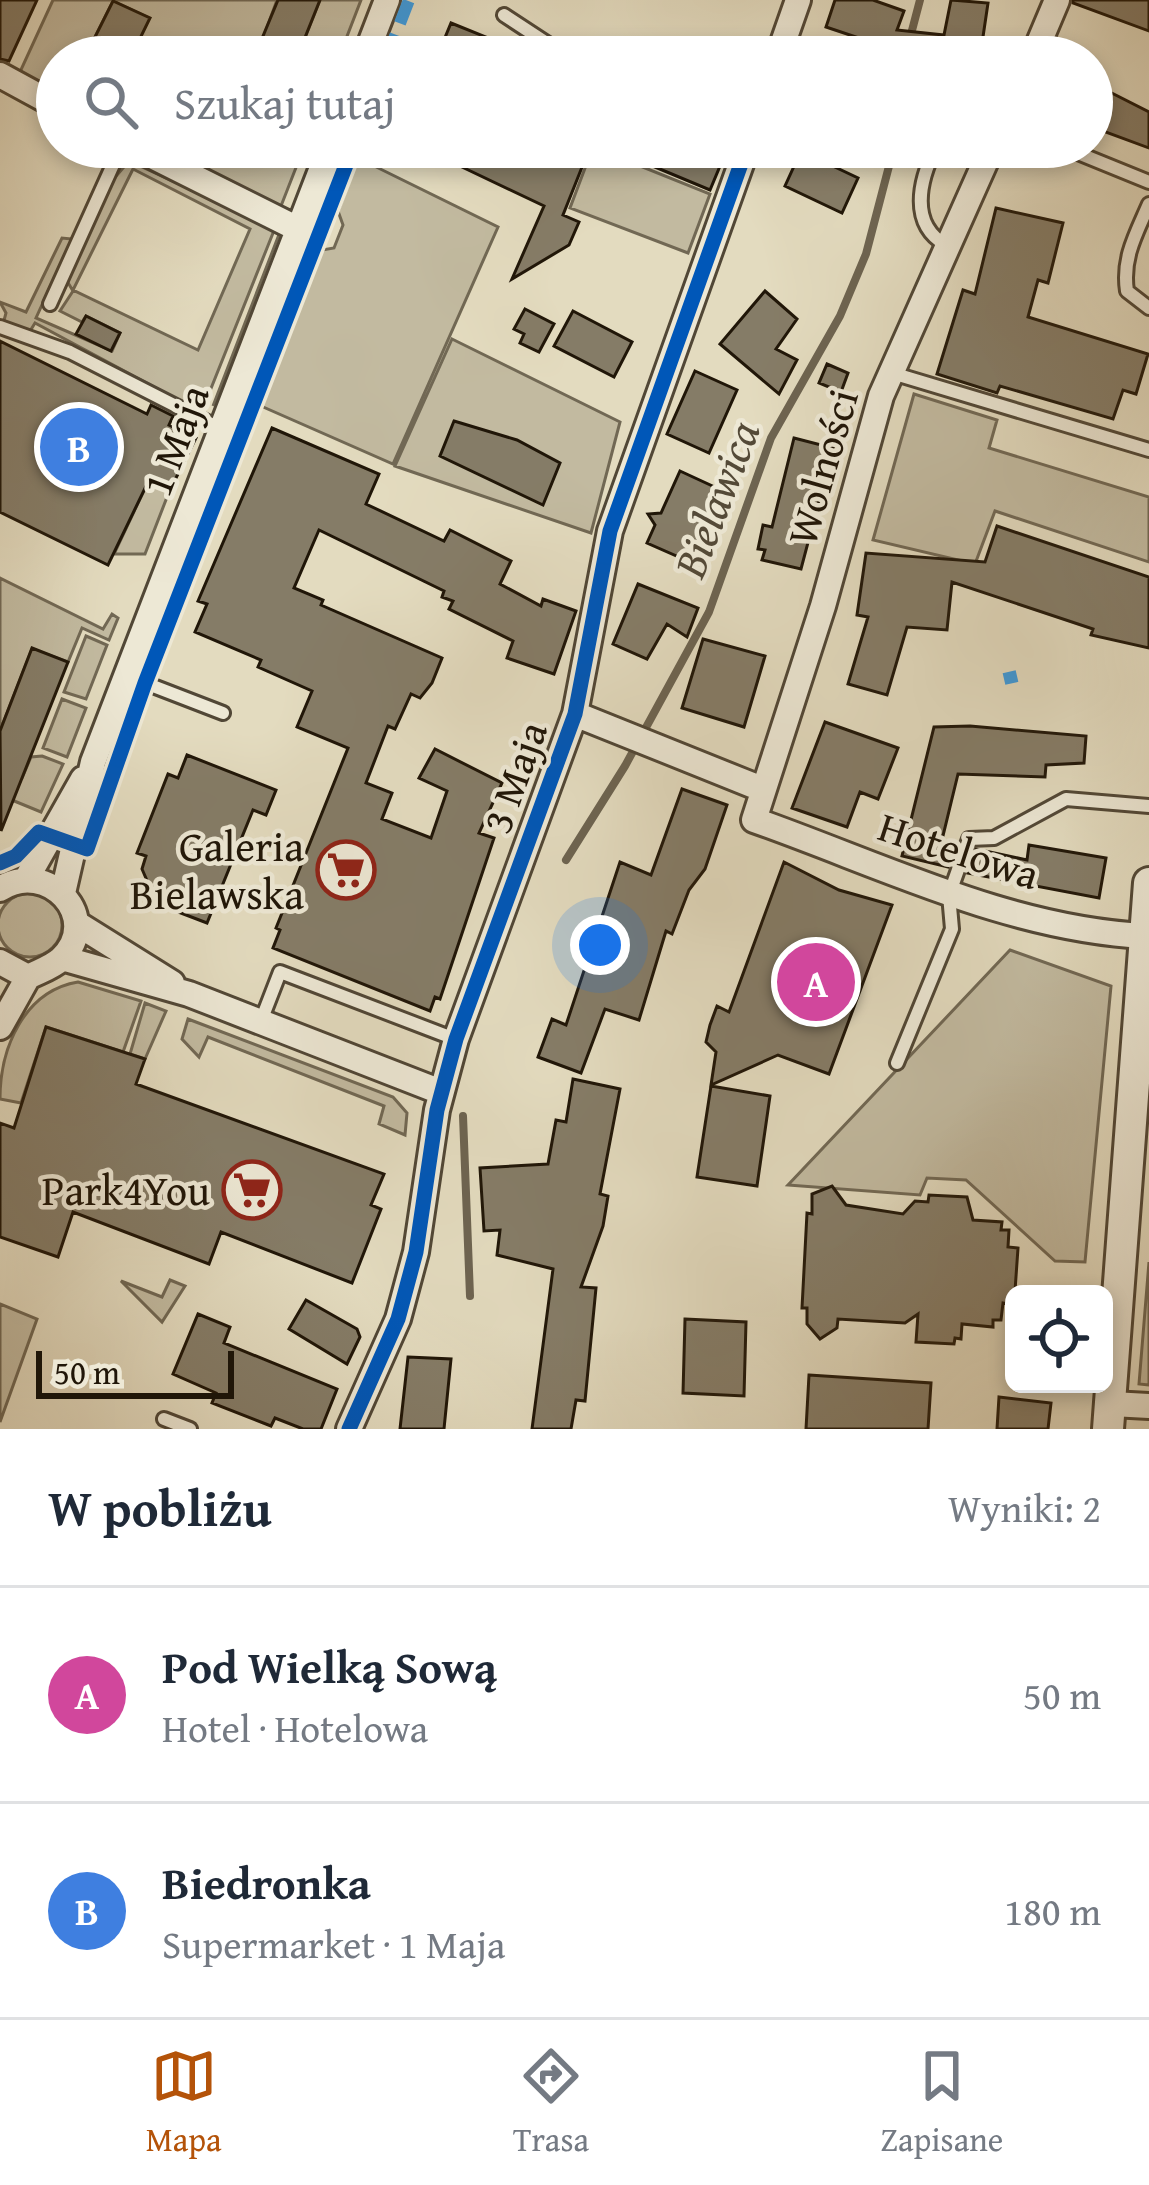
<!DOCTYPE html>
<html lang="pl">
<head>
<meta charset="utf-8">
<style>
  :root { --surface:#fff; --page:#f2f2f3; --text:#1f2937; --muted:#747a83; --line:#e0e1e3; --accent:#b45309 }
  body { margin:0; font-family:"Gentium Book Plus",serif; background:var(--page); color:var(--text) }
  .controls { position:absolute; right:36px; bottom:36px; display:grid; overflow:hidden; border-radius:18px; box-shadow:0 6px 18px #0003 }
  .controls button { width:108px; height:108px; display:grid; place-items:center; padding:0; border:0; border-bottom:3px solid var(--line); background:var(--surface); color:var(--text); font:60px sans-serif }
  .scale { position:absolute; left:36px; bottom:30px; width:198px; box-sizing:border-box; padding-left:12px; border:6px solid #201608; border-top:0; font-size:33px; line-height:42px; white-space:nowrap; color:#201608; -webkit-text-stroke:9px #ede8d5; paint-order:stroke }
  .you { position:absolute; left:600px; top:945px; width:42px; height:42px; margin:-30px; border:9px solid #fff; border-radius:50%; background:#1a73e8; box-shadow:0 0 0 18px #1a73e833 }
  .badge { display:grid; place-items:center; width:78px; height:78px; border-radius:50%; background:var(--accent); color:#fff; font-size:39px; font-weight:700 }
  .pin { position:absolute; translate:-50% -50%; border:6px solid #fff; box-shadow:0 3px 12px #0006 }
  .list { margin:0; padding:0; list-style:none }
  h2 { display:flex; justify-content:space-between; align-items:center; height:156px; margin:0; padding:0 48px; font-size:51px }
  h2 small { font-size:39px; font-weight:400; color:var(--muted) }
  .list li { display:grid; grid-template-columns:78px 1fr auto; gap:36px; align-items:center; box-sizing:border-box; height:216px; padding:0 48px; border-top:3px solid var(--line) }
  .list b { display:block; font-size:45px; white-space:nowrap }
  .list p { margin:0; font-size:39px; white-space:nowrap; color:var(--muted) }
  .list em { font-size:39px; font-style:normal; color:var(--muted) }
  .icon { flex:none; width:66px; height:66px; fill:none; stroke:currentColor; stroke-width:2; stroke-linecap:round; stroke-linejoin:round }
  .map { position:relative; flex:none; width:1149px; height:1429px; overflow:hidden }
  .search { position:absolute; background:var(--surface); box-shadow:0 6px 18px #0003; left:36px; right:36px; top:36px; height:132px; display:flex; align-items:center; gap:30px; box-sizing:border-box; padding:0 42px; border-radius:66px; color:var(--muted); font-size:45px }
  .sheet { height:588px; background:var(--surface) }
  nav { display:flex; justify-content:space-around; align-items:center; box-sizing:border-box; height:168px; border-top:3px solid var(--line); background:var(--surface); font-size:33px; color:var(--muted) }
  nav a { display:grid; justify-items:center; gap:6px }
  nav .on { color:var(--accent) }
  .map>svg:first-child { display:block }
</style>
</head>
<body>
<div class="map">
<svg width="1149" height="1429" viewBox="0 0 1149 1429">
  <rect width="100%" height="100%" fill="#e3dbbf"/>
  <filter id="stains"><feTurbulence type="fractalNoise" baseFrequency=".00167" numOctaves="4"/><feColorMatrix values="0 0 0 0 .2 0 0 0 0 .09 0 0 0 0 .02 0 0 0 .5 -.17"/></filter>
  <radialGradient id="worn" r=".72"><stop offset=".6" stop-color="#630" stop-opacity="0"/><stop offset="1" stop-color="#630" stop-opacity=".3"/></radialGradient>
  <path fill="#c2baa0" stroke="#716854" stroke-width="3" fill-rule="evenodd" d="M53 0H277L262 41 298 55 320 0H361L339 57H231L219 52 217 57H152L127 44 149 18 113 1 85 57H57V95L19 74Z
    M160 147H304L281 206Z
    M593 147 710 194 688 253 570 208Z
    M358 158 498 227 393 464 261 406 322 250 334 248 343 225 338 211Z
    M129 161 275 228 204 406 197 410 35 323 27 336 2 328 6 313 0 302 26 312 62 238 72 239 36 318 112 351 120 333 86 316 82 322 60 311 73 291 67 281 111 182ZM133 169 250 229 198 350 73 290Z
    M280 232 284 235 213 406Z
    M452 339 620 422 591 533 395 466Z
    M914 394 997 420 989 448 1149 497V562L995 511 975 564 873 540Z
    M148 482 169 492 145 554H114Z
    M0 578 103 629 112 614 118 618 109 640 82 628 68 662 32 649 0 731Z
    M86 636 107 645 86 699 64 692Z
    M62 699 86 708 67 757 43 748Z
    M42 756 63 764 41 812 7 798 0 802V769L22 778 31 757Z
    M-2 925a32 32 0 1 1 64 0a32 32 0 1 1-64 0Z
    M1010 950 1111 986 1085 1262 1055 1261 966 1180 927 1178 920 1195 788 1185Z
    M78 982 141 1001 123 1052 46 1027 21 1103 0 1099C0 1048 24 991 78 982Z
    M145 1003 166 1011 145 1059 130 1054Z
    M188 1019 393 1097 407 1113 405 1135 379 1124 384 1106 208 1037 199 1057 182 1039Z
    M1149 1262V1385L1139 1384Z
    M170 1280 185 1286 162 1322 121 1281 162 1297Z
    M0 1304 37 1319 0 1422Z"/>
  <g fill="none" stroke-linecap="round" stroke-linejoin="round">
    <path stroke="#6d6451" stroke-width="8" d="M905 57 920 0
      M566 860 625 766 709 612 771 438 840 316 866 254 894 147
      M463 1116 470 1296"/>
  </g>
  <path fill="#857c67" stroke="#201608" stroke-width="3" d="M0 0H37L9 61 0 59Z
    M278 0H320L298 55 261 41Z
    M835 0H873L904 11 897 30 944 35 951 0 988 3 980 57H875L877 44 826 27Z
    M1073 0H1149V31L1073 3Z
    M113 1 150 18 131 57H85Z
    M451 23 533 56V57H437Z
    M1092 83 1149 112V148L1092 127Z
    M420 147H590L563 215 579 222 569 245 512 279 544 206Z
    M607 147H707L725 154 710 190Z
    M801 151 858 178 842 213 785 186Z
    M996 208 1063 223 1048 283 1038 280 1028 317 1148 354 1136 394 1123 390 1113 419 1000 386 997 393 937 374 963 290 975 294Z
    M765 291 797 319 776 349 797 360 779 394 720 344Z
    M525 309 554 324 539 352 520 343 524 334 514 329Z
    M573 311 632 342 614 377 554 346Z
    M86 316 120 333 111 351 76 334Z
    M0 341 147 414 151 405 173 416 169 425 196 438 169 492 148 482 108 565 0 512Z
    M827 364 848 373 841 392 819 383Z
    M695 371 737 390 709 453 667 434Z
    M454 421 517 440 560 463 543 505 440 456Z
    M272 428 379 474 366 504 444 541 450 530 511 561 500 584 541 606 543 599 576 611 554 674 507 658 513 641 449 609 453 601 442 597 444 591 319 530 294 588 323 600 321 605 442 658 432 683 420 698 411 694 395 729 388 726 366 783 392 793 382 819 431 838 447 791 419 778 435 749 502 783 479 833 494 838 440 999 435 997 430 1011 273 948 280 930 276 928 348 748 297 727 312 691 258 667 261 660 195 632 207 604 198 601Z
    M794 438 833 448 801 569 762 560 765 550 758 549 763 525 772 527Z
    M680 471 721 490 688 561 647 543 655 525 648 514 661 513Z
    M997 526 1149 577V648L1091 635 1093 629 952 582 947 630 907 627 887 695 848 684 868 617 857 615 866 553 985 562Z
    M638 584 698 608 687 637 667 624 647 659 613 644Z
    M703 639 765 656 744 727 682 708Z
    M32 648 68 662 1 831 0 731Z
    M825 722 898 748 878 799 860 792 847 827 792 808Z
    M970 726 1086 736 1084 763 1046 765 1045 777 958 774 942 840 956 844 948 867 902 856 934 727Z
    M187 755 276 790 266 815 253 810 207 923 160 905 163 896 152 892 142 869 146 856 137 853 168 774 178 778Z
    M682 789 727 805 705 869 689 890 672 934 666 931 639 1020 605 1009 581 1073 538 1057 552 1019 566 1025 620 862 651 875Z
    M1029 845 1106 858 1099 898 968 873 976 849 1027 860Z
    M784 862 839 890 892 905 829 1074 778 1055 711 1085 716 1052 706 1042 710 1025 717 1006 729 1012Z
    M46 1027 145 1059 136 1084 384 1174 371 1205 381 1209 352 1283 221 1232 209 1264 73 1212 58 1257 0 1237V1123L14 1128Z
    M573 1079 620 1089 600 1194 608 1196 603 1226 581 1287 596 1288 585 1401 576 1400 571 1429H532L553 1269 497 1255 500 1230 484 1231 480 1168 548 1164 556 1120 566 1122Z
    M711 1086 770 1096 757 1186 697 1177Z
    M832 1186 846 1205 903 1214 915 1201 928 1202 929 1195 967 1197 973 1220 1002 1222 1001 1230H1009L1008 1247 1018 1248 1014 1305 1003 1303 1001 1320H993V1327L962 1324 961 1339 955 1338 954 1344 916 1342 918 1314 905 1323 838 1319 837 1328 820 1339 807 1324V1308H802L807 1213 812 1214V1194Z
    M306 1300 357 1329 360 1337 347 1364 289 1329Z
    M198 1314 230 1327 224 1343 337 1389 321 1429H303L275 1418 271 1426 212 1403 216 1393 173 1374Z
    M685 1319 746 1322 744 1396 683 1393Z
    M408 1357 451 1359 444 1429H400Z
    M809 1375 931 1383 928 1429H806Z
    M999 1397 1051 1403 1048 1429H997Z"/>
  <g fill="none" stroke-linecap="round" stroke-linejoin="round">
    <g stroke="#514736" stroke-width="18">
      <path id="service" d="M504 15 568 57
        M936 147C919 181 909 224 946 245
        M1063 147 1149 182
        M1149 204C1136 234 1122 258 1127 291L1149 308
        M50 304 121 147
        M0 327 70 352 221 429
        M892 373 1149 450
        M127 676 223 713
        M261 1021 280 972 455 1039
        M897 1063 952 929 949 895 969 839 994 838 1066 799 1149 806
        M164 1419 190 1429"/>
    </g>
    <g stroke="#514736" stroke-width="30">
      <path id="minor" d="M365 57 387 0
        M778 57 798 0
        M1033 57 1057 0
        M0 75 57 106
        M134 147 298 229
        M992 147 881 396 823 606 754 820C882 865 1008 929 1145 936
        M575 714 762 789
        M27 878 83 779
        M0 889C47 858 104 918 61 959 51 968 39 971 28 977
        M63 893 93 762 330 147
        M76 923 172 983
        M62 958 189 994 441 1092
        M0 962 28 977
        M0 1027 28 977
        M1112 1404 1149 1406
        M349 1429 398 1319 416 1252 437 1110 456 1039 575 714 610 531 747 147"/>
    </g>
    <g stroke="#514736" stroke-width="36">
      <path id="tertiary" d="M1108 1429 1149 883"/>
    </g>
    <use href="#service" stroke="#ede8d5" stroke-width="12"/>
    <use href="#minor" stroke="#ede8d5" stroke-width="24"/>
    <use href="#tertiary" stroke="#ede8d5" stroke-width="30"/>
    <path stroke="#3c9add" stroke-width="12" stroke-dasharray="24 12" stroke-linecap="butt" d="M387 57 409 0
      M1004 679 1017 676"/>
    <g stroke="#ede8d5" stroke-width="22">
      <path id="cycleway" d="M0 863 16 856 39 832 87 849 145 683 353 147
        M349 1429 398 1319 416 1252 437 1110 456 1039 575 714 610 531 747 147"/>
    </g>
    <use href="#cycleway" stroke="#0057b8" stroke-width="15"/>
  </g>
  <defs>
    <g id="supermarket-ring" transform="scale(3)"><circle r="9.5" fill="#ede8d5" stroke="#8f2418" stroke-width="1.5"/><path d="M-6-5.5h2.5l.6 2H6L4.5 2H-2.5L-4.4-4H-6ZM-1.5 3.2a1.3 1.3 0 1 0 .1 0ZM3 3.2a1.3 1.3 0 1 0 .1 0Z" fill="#8f2418"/></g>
  </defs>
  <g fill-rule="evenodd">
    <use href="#supermarket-ring" x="346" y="870"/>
    <use href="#supermarket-ring" x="252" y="1190"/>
  </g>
  <g text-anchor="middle" stroke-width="9" stroke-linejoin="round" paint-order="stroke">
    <g font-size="42" fill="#201608" stroke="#ede8d5">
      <text transform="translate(175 440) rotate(-69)" y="15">1 Maja</text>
      <text transform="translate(822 467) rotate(-74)" y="15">Wolności</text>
      <text transform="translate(514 777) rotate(-70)" y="15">3 Maja</text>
      <text transform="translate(959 850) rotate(18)" y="15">Hotelowa</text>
    </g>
    <g font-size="42" fill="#201608" stroke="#ede8d5" text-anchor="end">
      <text x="304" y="861">Galeria<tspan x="304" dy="48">Bielawska</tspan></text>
      <text x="210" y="1205">Park4You</text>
    </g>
    <g font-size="45" font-style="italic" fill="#544a38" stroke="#ede8d5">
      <text transform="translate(716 499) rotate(-69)" y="16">Bielawica</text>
    </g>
  </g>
  <rect width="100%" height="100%" filter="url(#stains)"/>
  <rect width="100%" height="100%" fill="url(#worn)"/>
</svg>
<div class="controls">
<button><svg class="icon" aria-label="locate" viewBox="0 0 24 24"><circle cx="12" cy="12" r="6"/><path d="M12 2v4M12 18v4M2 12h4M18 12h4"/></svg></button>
</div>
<div class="scale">50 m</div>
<div class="you"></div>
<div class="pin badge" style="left:816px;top:982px;background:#d1479c">A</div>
<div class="pin badge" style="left:79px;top:447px;background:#3f7fe0">B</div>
<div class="search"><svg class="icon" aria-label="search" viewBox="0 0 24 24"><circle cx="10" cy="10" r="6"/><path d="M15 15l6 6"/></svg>Szukaj tutaj</div>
</div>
<section class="sheet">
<h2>W pobliżu<small>Wyniki: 2</small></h2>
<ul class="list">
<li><span class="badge" style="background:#d1479c">A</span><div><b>Pod Wielką Sową</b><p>Hotel · Hotelowa</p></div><em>50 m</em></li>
<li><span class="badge" style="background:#3f7fe0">B</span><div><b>Biedronka</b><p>Supermarket · 1 Maja</p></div><em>180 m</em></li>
</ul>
</section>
<nav>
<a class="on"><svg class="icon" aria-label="map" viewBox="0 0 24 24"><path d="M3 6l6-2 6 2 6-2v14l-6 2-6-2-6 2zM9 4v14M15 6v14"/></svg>Mapa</a>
<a><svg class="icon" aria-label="directions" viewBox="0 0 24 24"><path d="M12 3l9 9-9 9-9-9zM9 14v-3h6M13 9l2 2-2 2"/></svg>Trasa</a>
<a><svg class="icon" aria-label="saved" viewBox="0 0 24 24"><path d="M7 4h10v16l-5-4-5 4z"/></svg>Zapisane</a>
</nav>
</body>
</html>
